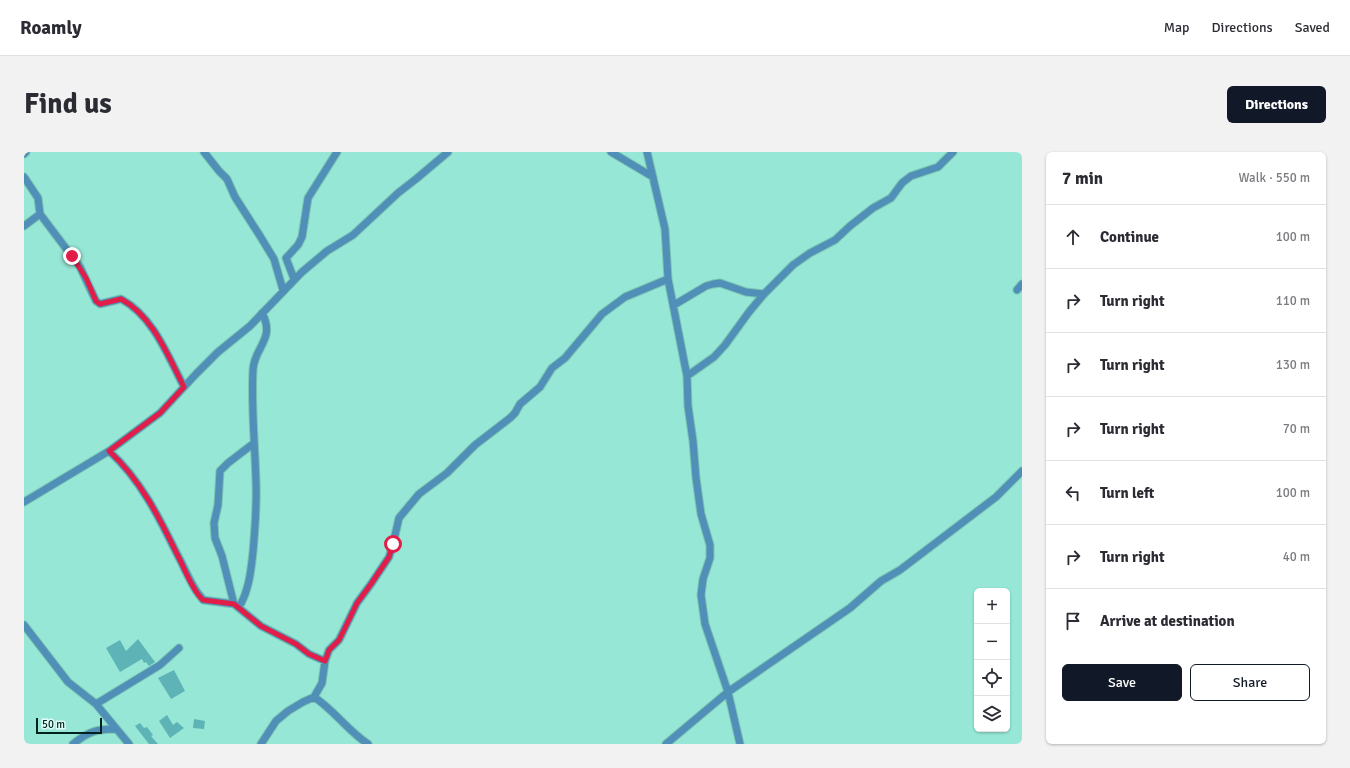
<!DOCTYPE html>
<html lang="en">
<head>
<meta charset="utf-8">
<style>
  :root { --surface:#fff; --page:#f2f2f3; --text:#2b2b33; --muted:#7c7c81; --line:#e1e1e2; --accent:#111827 }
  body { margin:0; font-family:Signika,sans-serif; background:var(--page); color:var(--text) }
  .controls { position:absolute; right:12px; bottom:12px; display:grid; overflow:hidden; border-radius:6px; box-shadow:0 1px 3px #0004 }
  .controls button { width:36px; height:36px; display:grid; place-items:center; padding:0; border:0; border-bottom:1px solid var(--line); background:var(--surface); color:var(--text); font:20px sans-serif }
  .scale { position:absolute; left:12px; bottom:10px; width:66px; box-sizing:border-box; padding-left:4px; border:2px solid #00221c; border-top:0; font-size:11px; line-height:14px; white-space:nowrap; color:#00221c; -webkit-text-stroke:3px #dffdf6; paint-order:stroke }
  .stop { position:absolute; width:12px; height:12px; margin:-9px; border:3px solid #e11d48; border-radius:50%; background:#fff }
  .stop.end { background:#e11d48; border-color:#fff; box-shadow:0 1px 4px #0008 }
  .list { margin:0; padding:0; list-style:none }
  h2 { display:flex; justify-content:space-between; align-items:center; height:52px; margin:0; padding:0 16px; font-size:17px }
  h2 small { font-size:13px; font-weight:400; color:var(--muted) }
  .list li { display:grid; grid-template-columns:26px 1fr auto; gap:12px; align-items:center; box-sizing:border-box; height:64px; padding:0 16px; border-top:1px solid var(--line) }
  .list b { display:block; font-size:15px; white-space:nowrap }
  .list em { font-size:13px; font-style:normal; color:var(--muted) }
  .actions { display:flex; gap:8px; padding:12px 16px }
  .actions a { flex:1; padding:9px 0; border:1px solid var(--accent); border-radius:6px; text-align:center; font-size:14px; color:var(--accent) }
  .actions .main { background:var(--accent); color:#fff }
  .icon { flex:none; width:22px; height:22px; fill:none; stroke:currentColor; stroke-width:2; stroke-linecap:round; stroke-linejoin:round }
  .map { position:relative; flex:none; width:998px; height:592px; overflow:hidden; border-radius:6px }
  header { display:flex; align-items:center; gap:24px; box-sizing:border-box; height:56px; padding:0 20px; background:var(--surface); border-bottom:1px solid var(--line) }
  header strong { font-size:19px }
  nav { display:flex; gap:22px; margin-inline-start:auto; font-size:14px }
  .intro { display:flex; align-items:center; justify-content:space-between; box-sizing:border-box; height:96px; padding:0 24px }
  h1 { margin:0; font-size:28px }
  .button { padding:10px 18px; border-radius:6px; background:var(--accent); color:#fff; font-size:14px; font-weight:700 }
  main { display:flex; gap:24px; padding:0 24px }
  aside { flex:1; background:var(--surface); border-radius:6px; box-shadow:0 1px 3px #0004 }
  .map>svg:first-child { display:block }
</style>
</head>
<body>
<header>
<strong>Roamly</strong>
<nav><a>Map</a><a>Directions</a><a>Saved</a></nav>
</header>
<div class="intro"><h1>Find us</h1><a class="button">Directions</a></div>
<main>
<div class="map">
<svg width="998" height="592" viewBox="0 0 998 592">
  <rect width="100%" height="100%" fill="#96e7d5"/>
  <path fill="#5eb3b7" d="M114 487 131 510 125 514 122 510 120 511 118 507 96 520 82 496 96 488 102 499Z
    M150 518 161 539 147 547 134 526Z
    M143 563 149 573 153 570 160 576 146 586 135 569Z
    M170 567 181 569 180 577 169 576Z
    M116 571 120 576 123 575 129 583 127 584 134 592H125L111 574Z"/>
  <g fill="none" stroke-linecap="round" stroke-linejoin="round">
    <g stroke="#7bc4b4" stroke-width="9">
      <path id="street" d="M180 0 195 19 203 27 211 45 236 84 250 107 259 138
        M587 0 629 25
        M623 0 641 77 644 127 663 224 664 254 669 289 672 326 677 362 686 393V406L679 427 677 443 681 472 704 540 716 592
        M0 2 2 0
        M0 25 14 46 16 62 56 115 72 149 76 152 97 147C129 164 144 204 160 235
        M0 74 16 62
        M270 127 262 106 274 93 278 85 284 46 313 0
        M993 138 998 132
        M650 153 682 134 689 132 696 131 722 140 740 142
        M663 224 690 205 701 193 725 160 740 142 769 113 786 101 811 88 826 74 849 56 867 46 878 31 887 24 914 15 929 0
        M85 299C116 327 135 365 153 402 160 414 168 436 177 445L179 448 210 452 237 474 272 492 285 502 301 509
        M0 350 85 299 136 261 172 222 194 200 226 174 278 120 303 99 329 83 374 41 392 27 424 0
        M210 452 198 404 191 386 190 371 194 353 196 319 204 311 230 291
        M215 455C225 439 227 418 229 400 231 377 233 354 232 330 231 293 227 255 229 218 230 195 252 187 238 161
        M0 473 44 530 72 552
        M290 545C310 558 324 579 344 592
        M49 592C64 580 72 577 91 577
        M105 592 72 552 136 513 155 496
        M237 592 252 569 264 559 279 550 290 545 298 531 301 509 305 498 315 488 333 451 347 432 365 405 369 392 375 366 395 342 423 321 451 293 486 266 491 261 496 252 516 235 528 216 541 206 578 162 601 145 644 127
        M642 592 704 540 826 456 857 429 876 418 972 345 998 319"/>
    </g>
    <use href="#street" stroke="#508fb7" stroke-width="7"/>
  </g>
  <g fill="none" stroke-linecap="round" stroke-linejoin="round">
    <path stroke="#e11d48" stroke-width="5" d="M48 104 62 126 72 149 76 152 97 147C129 164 144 204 160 235L136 261 85 299C116 327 135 365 153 402 160 415 167 435 177 446L179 448 210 452 237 474 272 492 285 502 301 509 305 498 315 488 321 476 333 451 347 432 365 405 369 392"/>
  </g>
</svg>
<div class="controls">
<button>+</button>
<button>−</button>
<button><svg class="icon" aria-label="locate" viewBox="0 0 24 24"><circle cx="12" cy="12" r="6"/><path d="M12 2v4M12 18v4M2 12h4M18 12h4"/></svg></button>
<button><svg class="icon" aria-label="layers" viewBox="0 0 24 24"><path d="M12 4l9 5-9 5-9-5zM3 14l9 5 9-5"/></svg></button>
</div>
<div class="scale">50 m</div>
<div class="stop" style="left:369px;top:392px"></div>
<div class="stop end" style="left:48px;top:104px"></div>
</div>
<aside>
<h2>7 min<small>Walk · 550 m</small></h2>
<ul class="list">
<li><svg class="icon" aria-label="ahead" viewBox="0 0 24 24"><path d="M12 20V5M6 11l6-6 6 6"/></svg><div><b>Continue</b></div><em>100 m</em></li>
<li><svg class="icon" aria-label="right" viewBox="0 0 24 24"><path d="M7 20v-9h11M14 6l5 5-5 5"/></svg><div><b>Turn right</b></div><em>110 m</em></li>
<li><svg class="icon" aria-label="right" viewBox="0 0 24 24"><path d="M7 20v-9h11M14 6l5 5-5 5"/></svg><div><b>Turn right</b></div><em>130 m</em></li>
<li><svg class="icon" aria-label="right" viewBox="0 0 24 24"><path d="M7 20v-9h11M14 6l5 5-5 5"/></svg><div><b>Turn right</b></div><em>70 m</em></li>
<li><svg class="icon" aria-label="left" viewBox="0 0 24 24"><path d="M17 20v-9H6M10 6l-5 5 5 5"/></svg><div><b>Turn left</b></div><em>100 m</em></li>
<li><svg class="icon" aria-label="right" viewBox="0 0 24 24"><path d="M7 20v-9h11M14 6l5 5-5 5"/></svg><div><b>Turn right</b></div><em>40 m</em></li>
<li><svg class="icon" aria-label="arrive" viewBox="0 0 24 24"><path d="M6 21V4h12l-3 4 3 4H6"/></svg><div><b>Arrive at destination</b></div></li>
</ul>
<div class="actions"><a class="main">Save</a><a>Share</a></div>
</aside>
</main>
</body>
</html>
